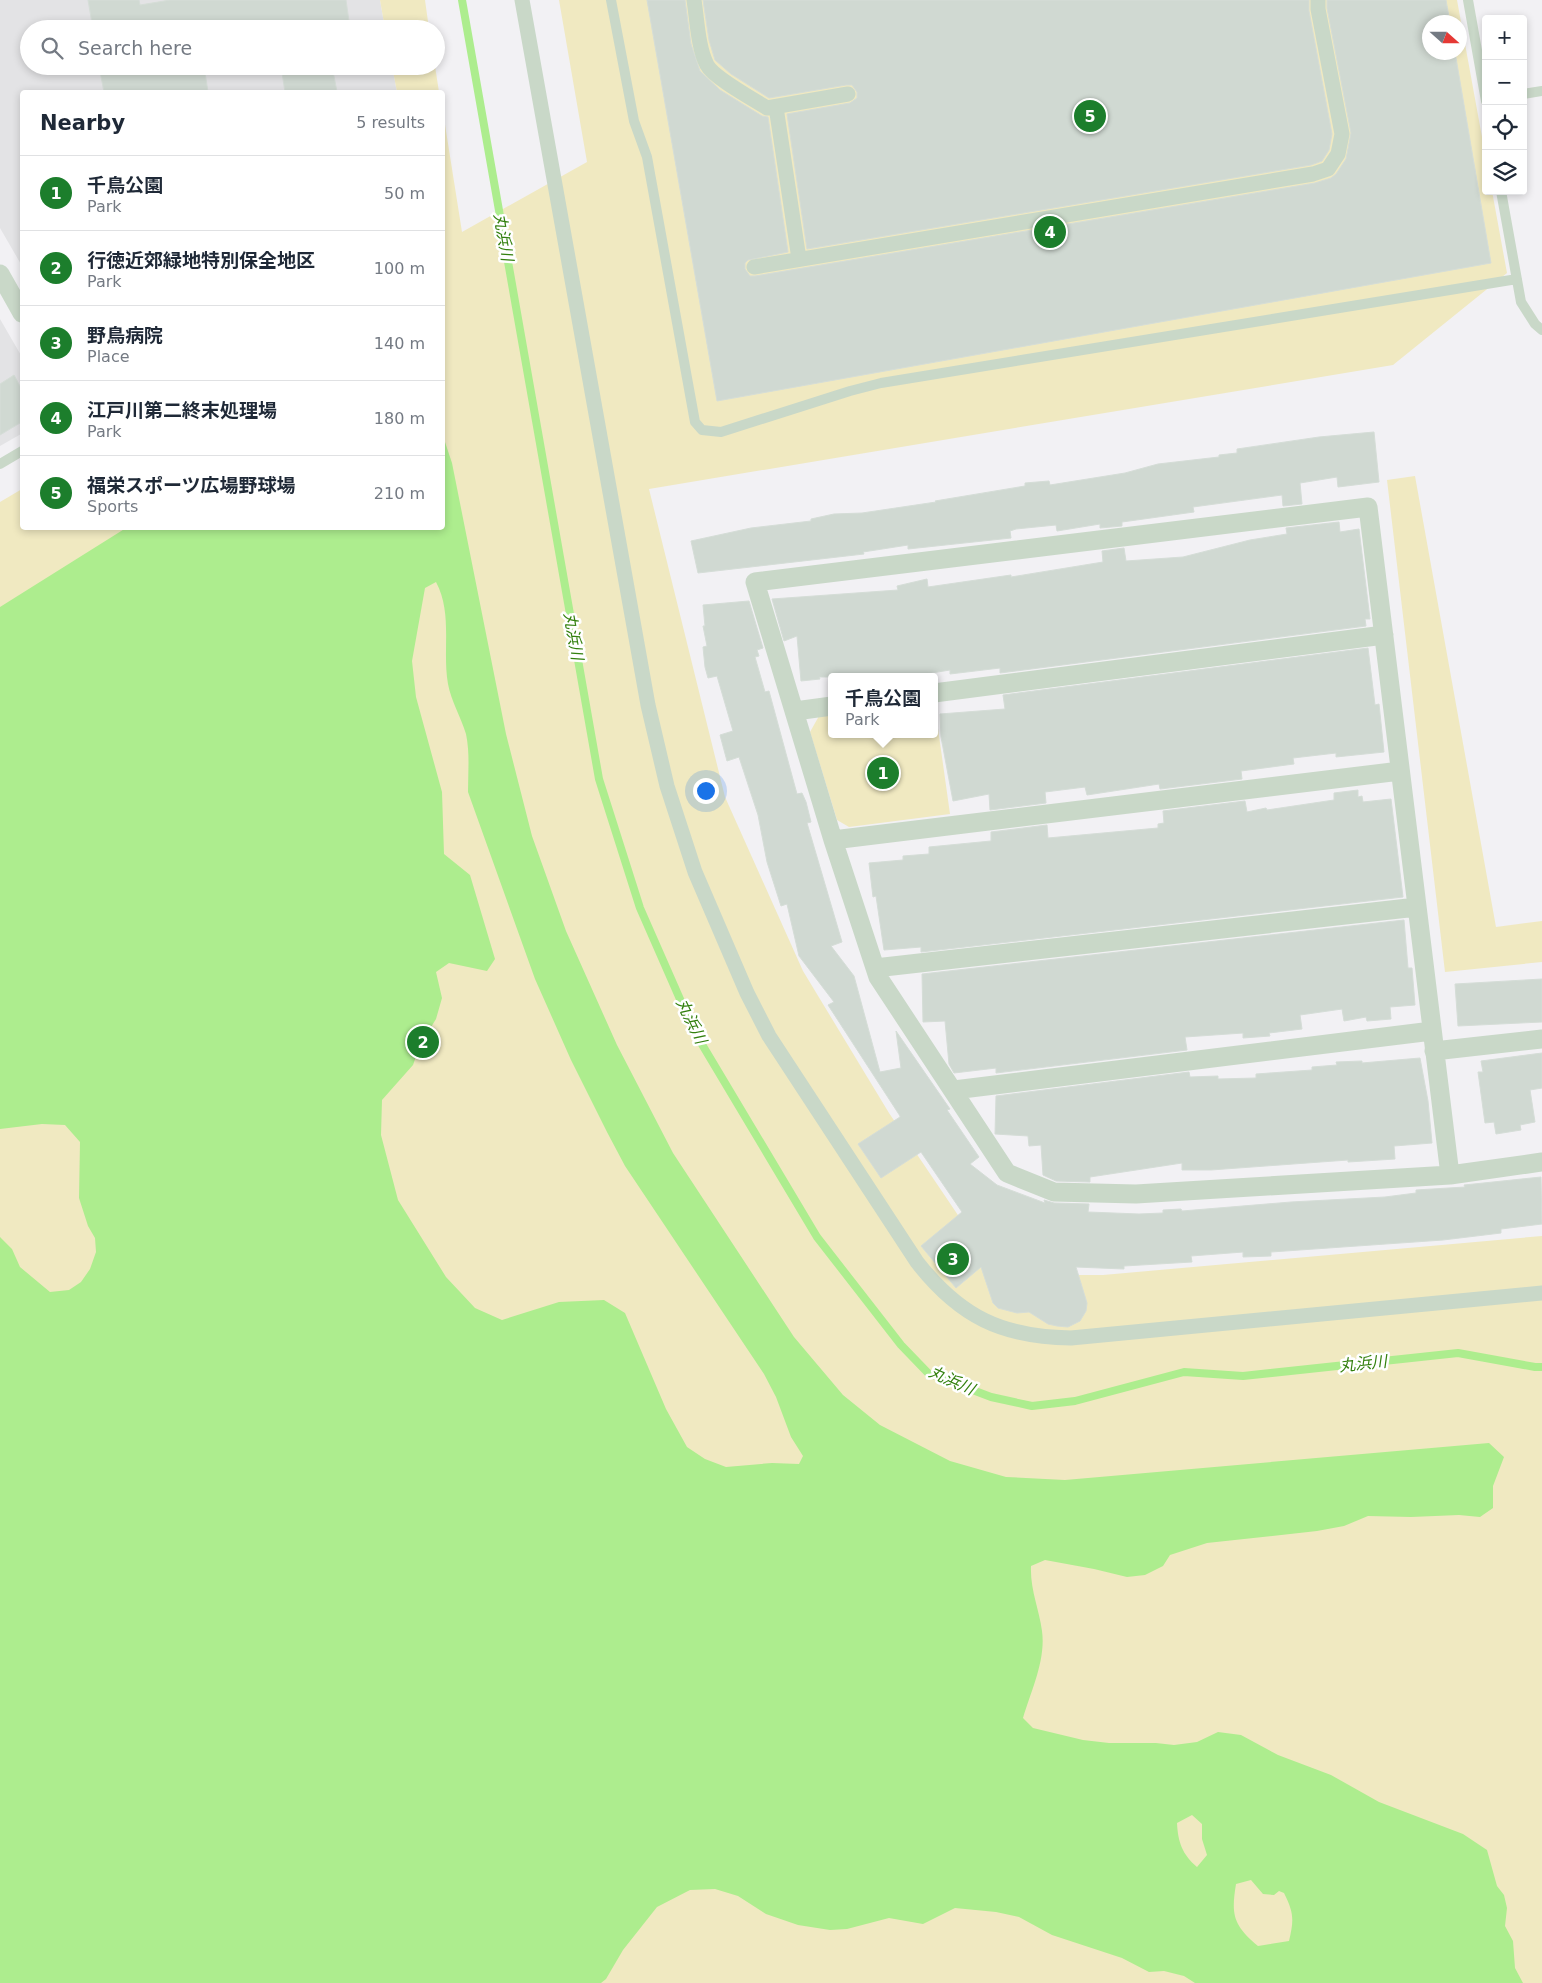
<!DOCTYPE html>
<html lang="en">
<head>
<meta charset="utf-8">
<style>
  :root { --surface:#fff; --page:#f2f2f3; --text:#1f2937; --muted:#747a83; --line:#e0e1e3; --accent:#1c7e2c }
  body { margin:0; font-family:"DejaVu Sans","Noto Sans JP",sans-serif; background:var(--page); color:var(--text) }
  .controls { position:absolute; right:15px; top:15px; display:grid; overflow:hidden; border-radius:5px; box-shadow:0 2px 8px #0003 }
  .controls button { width:45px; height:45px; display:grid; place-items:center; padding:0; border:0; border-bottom:1px solid var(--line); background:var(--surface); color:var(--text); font:25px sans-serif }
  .compass { position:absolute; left:1422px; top:15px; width:45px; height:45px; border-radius:50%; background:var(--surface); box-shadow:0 2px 8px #0003; rotate:111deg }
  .you { position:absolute; left:705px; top:790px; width:18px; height:18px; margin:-12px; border:4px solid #fff; border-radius:50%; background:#1a73e8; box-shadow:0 0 0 8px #1a73e833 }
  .badge { display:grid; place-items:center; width:32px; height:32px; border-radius:50%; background:var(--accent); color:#fff; font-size:16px; font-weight:700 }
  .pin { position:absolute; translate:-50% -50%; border:2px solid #fff; box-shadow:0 1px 5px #0006 }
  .popup { position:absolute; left:828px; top:673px; width:110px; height:65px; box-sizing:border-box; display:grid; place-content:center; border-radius:5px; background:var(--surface); filter:drop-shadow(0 1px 4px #0005); font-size:16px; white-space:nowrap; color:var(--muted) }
  .popup b { font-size:19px; color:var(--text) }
  .popup::after { content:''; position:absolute; left:50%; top:100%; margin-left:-10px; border:10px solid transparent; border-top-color:var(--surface) }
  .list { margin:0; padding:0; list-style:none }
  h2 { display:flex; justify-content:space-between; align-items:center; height:65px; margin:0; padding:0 20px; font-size:21px }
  h2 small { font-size:16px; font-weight:400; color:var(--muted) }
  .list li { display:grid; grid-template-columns:32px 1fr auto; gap:15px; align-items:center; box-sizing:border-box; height:75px; padding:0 20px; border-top:1px solid var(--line) }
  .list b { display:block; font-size:19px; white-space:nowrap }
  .list p { margin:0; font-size:16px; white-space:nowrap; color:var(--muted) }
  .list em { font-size:16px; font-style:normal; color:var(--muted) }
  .icon { flex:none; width:28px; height:28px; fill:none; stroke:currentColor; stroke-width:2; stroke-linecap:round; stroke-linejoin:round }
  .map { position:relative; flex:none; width:1542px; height:1983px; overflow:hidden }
  .search { position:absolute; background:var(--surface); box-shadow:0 2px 8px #0003; left:20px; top:20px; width:425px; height:55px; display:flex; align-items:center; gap:12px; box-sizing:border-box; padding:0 18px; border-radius:28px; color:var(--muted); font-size:19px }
  .panel { position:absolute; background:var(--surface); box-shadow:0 2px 8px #0003; left:20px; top:90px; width:425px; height:440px; border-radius:5px }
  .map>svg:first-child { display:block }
</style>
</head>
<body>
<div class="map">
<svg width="1542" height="1983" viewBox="0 0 1542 1983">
  <rect width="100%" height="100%" fill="#f2f1f4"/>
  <path fill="#e3e3e5" d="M0 0H380L385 29H29V66H392L397 92H22V266L0 228Z
    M0 319 22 357V429L21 434 0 446Z"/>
  <path fill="#f0e9c1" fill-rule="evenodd" d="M380 0H425L429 29H385Z
    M559 0H1457L1486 159V191H1492L1507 273 1393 365 649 489 725 797 803 971 889 1113 966 1227 1033 1275H1103L1542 1236V1983H0V502L22 489V528H442L443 112 462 232 587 162ZM1430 22H1460V52H1430Z
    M392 66H435L439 92H397Z
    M1415 476 1496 927 1542 921V962L1445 972 1387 480Z
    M934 700 950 814 849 827 837 820 810 732 819 716 832 714V734H934Z"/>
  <path fill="#aded8e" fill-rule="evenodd" d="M443 441 445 442 452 463 506 734 532 836 566 931 617 1045 673 1153 794 1337 843 1395 880 1425 950 1461 1006 1477 1065 1480 1489 1443 1504 1457 1493 1486V1508L1480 1517 1459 1515 1411 1517 1368 1516 1344 1526 1317 1531 1207 1543 1170 1555 1163 1566 1145 1575 1127 1577 1094 1569 1045 1560 1031 1566C1030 1590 1039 1608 1042 1631 1046 1660 1031 1691 1023 1718L1033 1728 1083 1740 1109 1743H1156L1174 1745 1197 1742 1218 1732 1241 1735 1278 1755 1331 1775 1379 1802 1463 1834 1487 1850 1497 1886 1504 1895 1507 1908 1505 1926 1513 1941 1515 1968 1523 1983H1195L1184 1976 1164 1971 1149 1972 1122 1958 1052 1935 1019 1917 996 1912 955 1908 923 1924 889 1918 847 1929 830 1930 798 1925 766 1914 738 1896 715 1889 690 1890 657 1907 623 1950 606 1979 601 1983H0V1237L12 1249 20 1267 50 1292 69 1290 81 1282 90 1269 96 1252 95 1238 88 1226 79 1198 80 1142 65 1125 42 1124 0 1129V607L126 528H442ZM436 582C453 614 442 650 448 684 451 701 461 717 466 734 470 753 468 773 468 792L535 979 571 1060 607 1132 625 1166 764 1374 776 1397 791 1437 803 1456 799 1464 772 1463 726 1467 705 1459 687 1447 666 1409 625 1313 604 1300 559 1302 502 1320 475 1308 446 1277 398 1200 381 1135 382 1100 413 1065 420 1045 436 1019 442 998 436 972 449 963 487 971 495 959 470 875 444 854 442 792 416 697 412 661 425 588ZM1192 1815 1202 1824V1839L1207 1855 1197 1867C1182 1854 1178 1842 1177 1823ZM1251 1880 1263 1894 1274 1895 1279 1891 1284 1893C1294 1913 1294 1920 1289 1941L1258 1946C1233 1925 1231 1915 1236 1884Z"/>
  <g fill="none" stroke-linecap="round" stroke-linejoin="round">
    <path stroke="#aded8e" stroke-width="8" d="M462 0 599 779 640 908 694 1031 817 1237 901 1345 928 1373 991 1397 1032 1406 1075 1401 1184 1372 1243 1376 1458 1353 1535 1367H1542"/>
  </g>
  <path fill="#d0d9d2" stroke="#d5ddd7" d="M88 0H139L140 5 170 0H346L349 21 325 26V29H93Z
    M647 0H685L691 44 700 71 720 90 762 116 768 117 788 252 748 260 745 263V269L750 276H755L1315 183 1331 178 1336 174 1346 159 1351 133 1327 8V0H1446L1450 22H1430V52H1455L1491 263 717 401Z
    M703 0H1309V11L1332 134 1329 150 1322 161 1311 165 807 249 787 114 850 103 857 98V92L852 85H846L769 98 731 74 715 60 709 40Z
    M99 66H204L208 92H104Z
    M281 66H332L337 92H285Z
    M14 375 22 390 20 423 0 435V384Z
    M1374 432 1379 482 1338 487 1337 477 1300 483 1302 504 1283 506 1282 495 1193 507 1194 512 1122 522V526L1100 528V524L1057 531 1056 525 1016 529 1010 531 1011 538 908 549V545L863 552 864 554 698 573 691 541 751 528 811 521V519L834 514 862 513 936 502 935 501 1025 486V483L1049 481 1050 485 1125 473 1158 464 1219 457V455L1237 453V449L1319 437Z
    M1339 522 1340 532 1359 529 1370 619H1365L1366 626 1000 673V668L950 674V670L907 677H819L820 679 801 681 797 636 784 641 772 599 898 590 897 586 927 579 928 587 1011 575V577L1103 562 1102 551 1124 548 1126 561 1183 557 1250 540 1287 534 1286 528Z
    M749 601 763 648 757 650 759 656 755 657 765 692 769 691 797 794 802 793 806 802 811 822 807 823 842 942 831 946 854 976 880 1072 901 1068 896 1031 950 1109 947 1110 979 1157 970 1164 997 1185 1045 1203 1044 1200 1054 1203 1089 1204 1088 1212 1139 1214 1163 1213V1210L1181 1209 1182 1211 1291 1202 1385 1197 1416 1193V1190L1465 1187 1464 1185 1541 1177 1542 1224 1501 1229V1233L1443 1240 1271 1252V1256L1243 1257V1252L1191 1256 1192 1262 1124 1266V1269L1076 1267 1087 1303 1086 1311 1080 1321 1068 1327 1057 1326 1048 1324 1029 1312 1017 1313 998 1308 993 1303 981 1267 956 1288 921 1246 962 1212 921 1152 881 1178 858 1144 900 1117V1116L828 1005 834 1002 799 956 787 904 781 906 767 862 758 815 739 757 727 761 720 735 733 731 717 676 708 678 705 667 703 647 707 646 703 626H705L703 605Z
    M1368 648 1375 705 1379 704 1384 752 1336 757V753L1293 758 1294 764 1241 771 1242 779 1160 789 1159 784 1087 795 1085 787 1045 792 1046 803 990 810 989 794 953 801 941 737 940 714 1005 709 1003 695Z
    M1358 790V797L1362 796 1363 802 1391 799 1403 897 921 952V947L884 950 876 896 873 897 869 863 903 860V856L929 854V847L991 841V832L1047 825 1048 838 1158 828V824L1164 823 1163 811 1245 801 1247 812 1266 808 1267 810 1334 800V793Z
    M1404 920 1408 968H1412L1415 1005 1390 1007 1391 1019 1367 1021 1366 1017 1344 1021 1342 1009 1300 1015 1302 1029 1269 1033 1270 1036 1243 1038V1033L1185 1037 1187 1050 996 1073V1068L954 1073 949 1064 945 1021 923 1022 922 974Z
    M1542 979V1022L1458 1026 1455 984Z
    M1542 1053V1088L1530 1090 1535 1122 1520 1125 1521 1130 1496 1134 1494 1122 1485 1123 1478 1072H1483L1481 1061Z
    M1420 1058 1428 1101 1432 1143 1394 1146 1395 1159 1348 1162V1160L1211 1170H1182V1163L1090 1177V1182L1056 1181 1043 1175 1041 1145 1029 1146 1028 1136 995 1134 996 1096 1189 1072 1190 1077 1218 1076V1079L1256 1078V1074L1312 1070V1067L1337 1065 1336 1062 1362 1061V1063Z"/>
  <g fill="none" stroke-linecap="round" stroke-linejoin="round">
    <path stroke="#c9d8c8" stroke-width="10" d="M611 0 634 121 647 157 695 422 702 430 721 432 850 391 881 383 1517 279
      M1468 0 1486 101
      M1523 94 1542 91
      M1501 191 1521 302 1535 324 1542 330
      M0 464 22 451"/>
    <path stroke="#c9d8c8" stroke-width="15" d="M522 0 648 705 667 786 695 872 747 993 769 1036 917 1262C960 1317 1002 1337 1071 1338L1542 1293
      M694 0C697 19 698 48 707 65 714 78 753 99 767 108L848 94
      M776 107 799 259
      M754 267 1313 174 1328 169 1338 154 1342 134 1318 9V0"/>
    <path stroke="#c9d8c8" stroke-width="19" d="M0 274 22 313
      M934 693 1384 635
      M795 711 832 706
      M833 840 1400 771
      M875 968 1417 907
      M1434 1051 1542 1039
      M954 1090 1432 1031
      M1450 1175 1368 507 755 582 833 840 878 977 1007 1173 1054 1192 1136 1194 1450 1175 1542 1162"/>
  </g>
  <g text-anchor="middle" stroke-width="5" stroke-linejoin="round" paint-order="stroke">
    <g font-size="16" font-style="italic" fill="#33800e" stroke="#fff">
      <text transform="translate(504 237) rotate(80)" y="6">丸浜川</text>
      <text transform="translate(574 636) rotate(80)" y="6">丸浜川</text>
      <text transform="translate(692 1021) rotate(64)" y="6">丸浜川</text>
      <text transform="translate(1363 1363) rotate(-6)" y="6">丸浜川</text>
      <text transform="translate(952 1380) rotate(24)" y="6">丸浜川</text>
    </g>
  </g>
</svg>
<div class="controls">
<button>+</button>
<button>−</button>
<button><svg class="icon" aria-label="locate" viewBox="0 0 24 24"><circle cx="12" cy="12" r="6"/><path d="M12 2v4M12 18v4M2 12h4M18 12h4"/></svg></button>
<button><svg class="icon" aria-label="layers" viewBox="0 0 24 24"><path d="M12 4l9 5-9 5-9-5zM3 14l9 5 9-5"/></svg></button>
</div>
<svg class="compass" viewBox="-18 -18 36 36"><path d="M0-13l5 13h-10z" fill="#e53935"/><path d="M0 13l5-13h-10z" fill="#747a83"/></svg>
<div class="you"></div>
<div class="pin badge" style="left:883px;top:773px">1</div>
<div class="popup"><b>千鳥公園</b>Park</div>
<div class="pin badge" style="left:423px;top:1042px">2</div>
<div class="pin badge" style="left:953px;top:1259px">3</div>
<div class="pin badge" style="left:1050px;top:232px">4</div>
<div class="pin badge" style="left:1090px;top:116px">5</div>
<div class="search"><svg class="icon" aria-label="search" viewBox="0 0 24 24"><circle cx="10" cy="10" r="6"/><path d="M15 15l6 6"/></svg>Search here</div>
<section class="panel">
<h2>Nearby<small>5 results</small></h2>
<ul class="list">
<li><span class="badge">1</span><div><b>千鳥公園</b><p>Park</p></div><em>50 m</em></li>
<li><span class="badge">2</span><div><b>行徳近郊緑地特別保全地区</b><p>Park</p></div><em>100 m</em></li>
<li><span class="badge">3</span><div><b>野鳥病院</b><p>Place</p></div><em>140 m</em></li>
<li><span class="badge">4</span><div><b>江戸川第二終末処理場</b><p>Park</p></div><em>180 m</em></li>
<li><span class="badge">5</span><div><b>福栄スポーツ広場野球場</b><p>Sports</p></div><em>210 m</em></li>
</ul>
</section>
</div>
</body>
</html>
